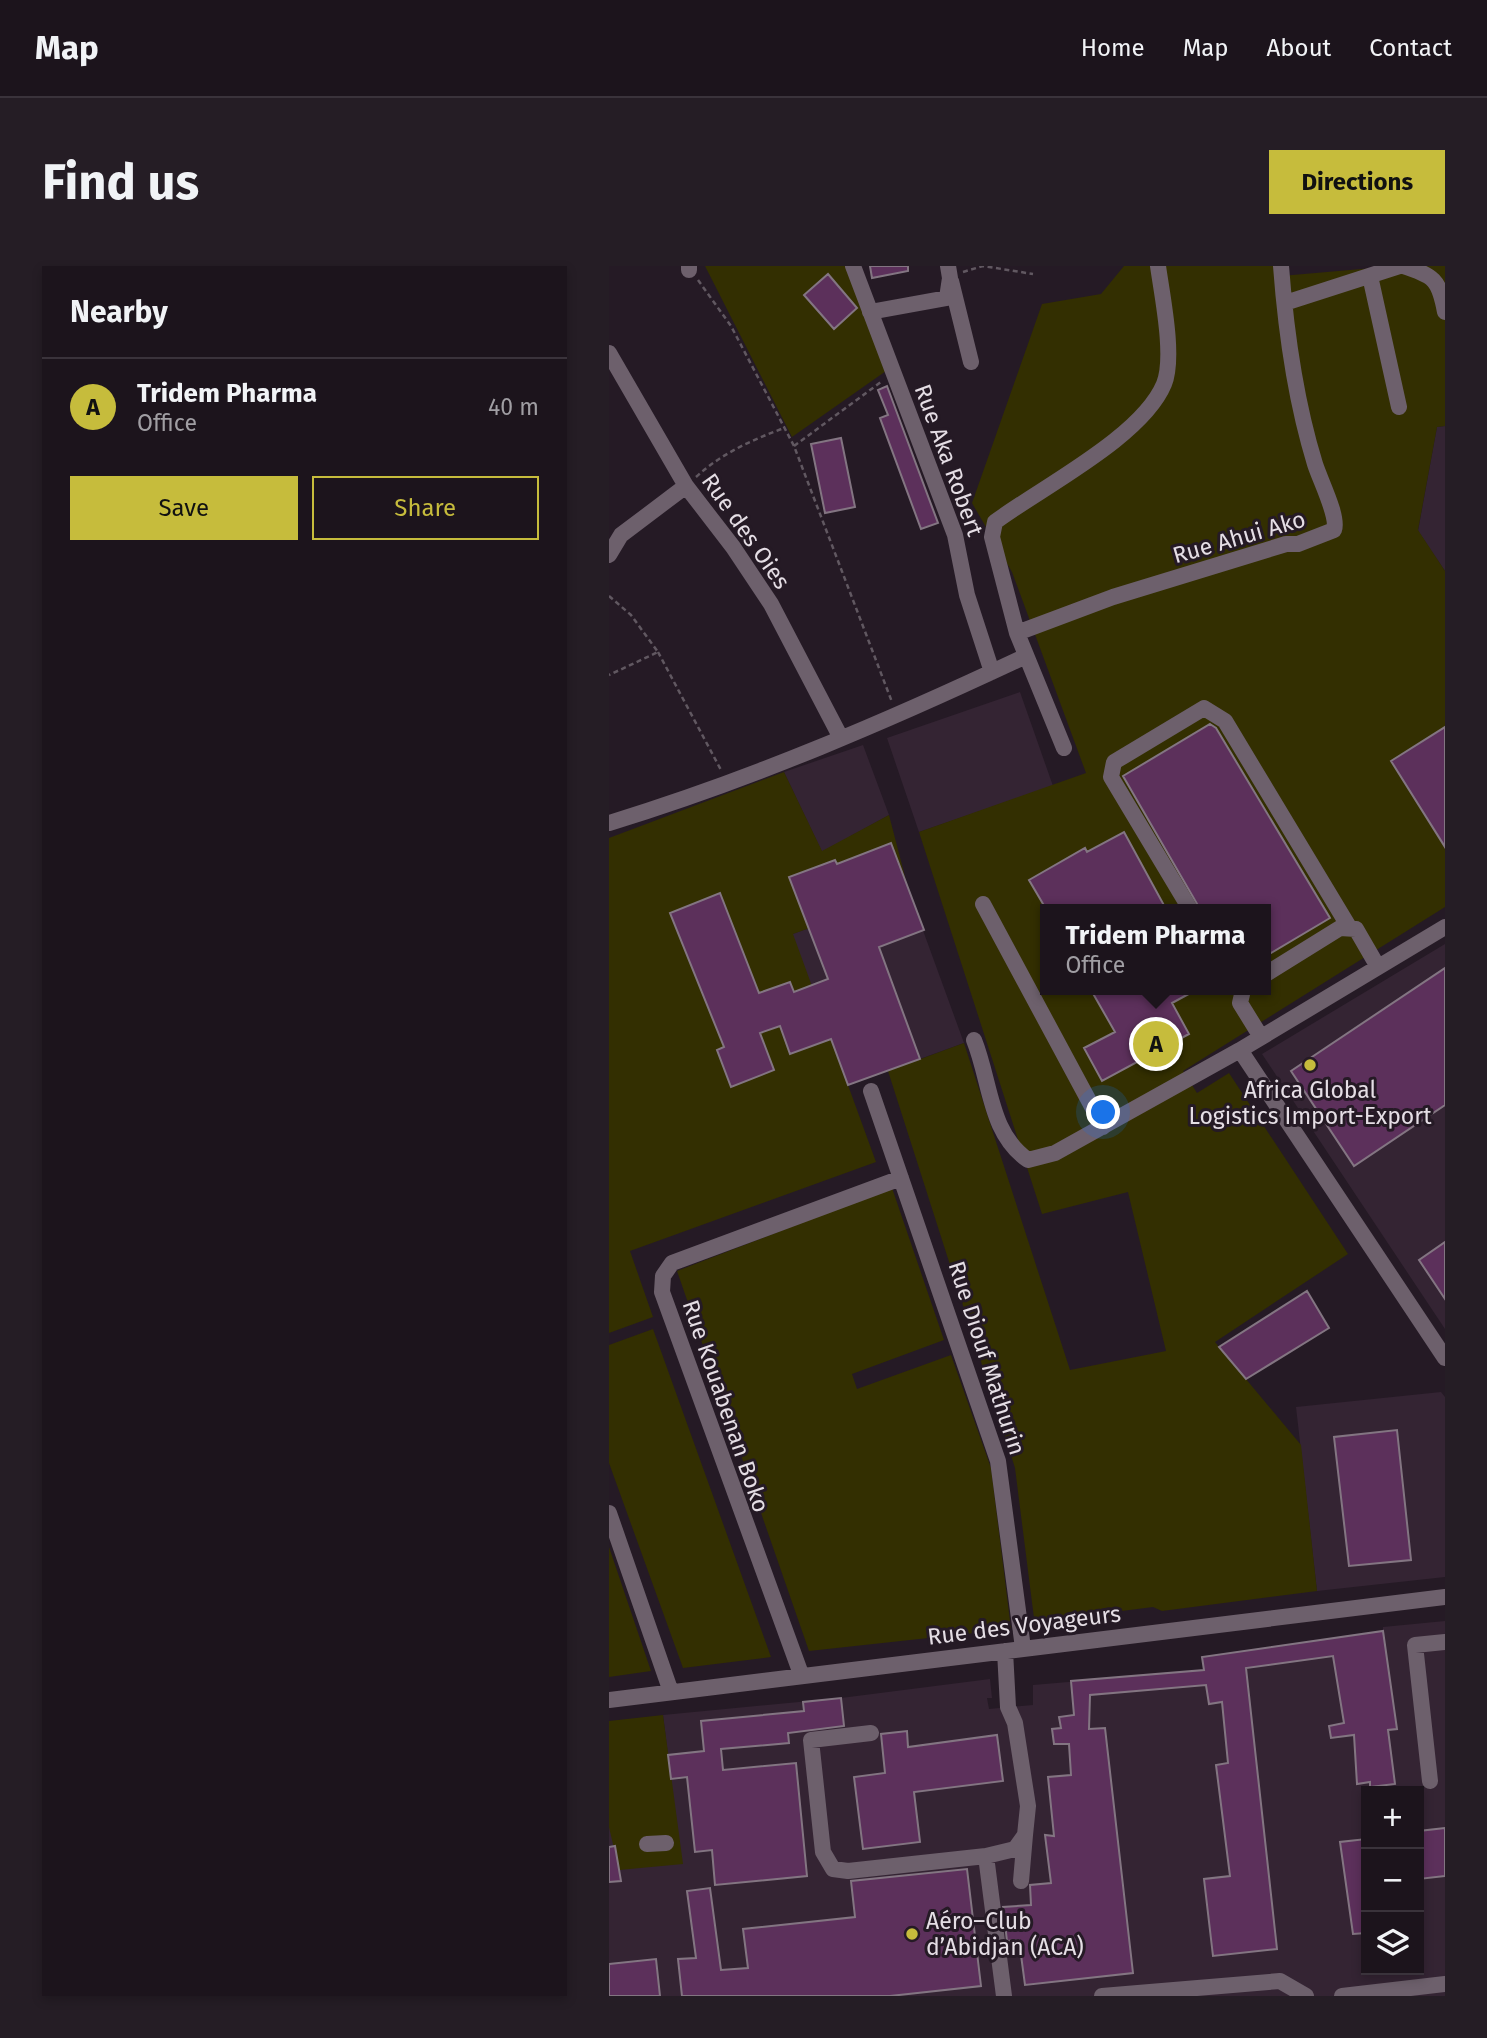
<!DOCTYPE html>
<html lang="en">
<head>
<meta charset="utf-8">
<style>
  :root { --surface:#1c141c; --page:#251d25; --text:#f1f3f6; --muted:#a09ea3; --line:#3a333b; --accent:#c6bc3c }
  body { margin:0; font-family:"Fira Sans",sans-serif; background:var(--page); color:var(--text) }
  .controls { position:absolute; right:21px; bottom:21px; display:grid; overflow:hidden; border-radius:0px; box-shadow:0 4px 10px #0003 }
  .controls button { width:63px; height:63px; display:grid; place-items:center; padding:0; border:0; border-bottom:2px solid var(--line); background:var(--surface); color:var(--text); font:35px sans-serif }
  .you { position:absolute; left:495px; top:847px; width:24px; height:24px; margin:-18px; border:5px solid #fff; border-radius:50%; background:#1a73e8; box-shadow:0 0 0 10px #1a73e833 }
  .badge { display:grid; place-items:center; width:46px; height:46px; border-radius:50%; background:var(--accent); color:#111; font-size:23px; font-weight:700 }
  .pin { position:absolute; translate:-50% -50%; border:4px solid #fff; box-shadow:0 2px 7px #0006 }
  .popup { position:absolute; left:431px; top:638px; width:231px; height:91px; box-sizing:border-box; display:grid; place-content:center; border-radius:0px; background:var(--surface); filter:drop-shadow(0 2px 5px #0005); font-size:23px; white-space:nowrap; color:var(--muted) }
  .popup b { font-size:26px; color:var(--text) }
  .popup::after { content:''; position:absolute; left:50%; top:100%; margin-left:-14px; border:14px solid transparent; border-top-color:var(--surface) }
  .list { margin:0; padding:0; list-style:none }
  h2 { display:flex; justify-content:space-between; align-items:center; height:91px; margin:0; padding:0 28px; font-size:30px }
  h2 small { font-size:23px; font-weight:400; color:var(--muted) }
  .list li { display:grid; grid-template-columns:46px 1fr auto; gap:21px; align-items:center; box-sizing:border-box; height:98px; padding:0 28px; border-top:2px solid var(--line) }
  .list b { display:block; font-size:26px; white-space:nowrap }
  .list p { margin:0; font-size:23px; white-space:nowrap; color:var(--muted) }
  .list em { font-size:23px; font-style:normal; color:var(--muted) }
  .actions { display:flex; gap:14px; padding:21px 28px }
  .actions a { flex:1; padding:16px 0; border:2px solid var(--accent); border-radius:0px; text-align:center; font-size:24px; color:var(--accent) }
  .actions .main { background:var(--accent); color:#111 }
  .icon { flex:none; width:38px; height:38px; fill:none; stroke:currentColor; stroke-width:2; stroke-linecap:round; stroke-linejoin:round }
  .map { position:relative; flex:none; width:836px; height:1730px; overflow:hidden; border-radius:0px }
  header { display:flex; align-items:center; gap:42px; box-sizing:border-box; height:98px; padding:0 35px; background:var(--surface); border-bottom:2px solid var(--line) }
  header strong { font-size:33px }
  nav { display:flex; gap:38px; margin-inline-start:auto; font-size:24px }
  .intro { display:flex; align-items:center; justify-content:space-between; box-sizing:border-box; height:168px; padding:0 42px }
  h1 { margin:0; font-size:49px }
  .button { padding:18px 32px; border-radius:0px; background:var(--accent); color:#111; font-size:24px; font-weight:700 }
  main { display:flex; gap:42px; padding:0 42px }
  aside { flex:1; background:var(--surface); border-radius:0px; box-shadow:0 4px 10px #0003 }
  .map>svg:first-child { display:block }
</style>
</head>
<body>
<header>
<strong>Map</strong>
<nav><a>Home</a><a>Map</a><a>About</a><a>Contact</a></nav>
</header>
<div class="intro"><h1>Find us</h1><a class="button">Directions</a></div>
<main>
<aside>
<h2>Nearby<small></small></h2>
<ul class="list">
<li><span class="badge">A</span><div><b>Tridem Pharma</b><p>Office</p></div><em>40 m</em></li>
</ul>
<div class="actions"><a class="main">Save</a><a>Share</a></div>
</aside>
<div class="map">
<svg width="836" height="1730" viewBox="0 0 836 1730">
  <rect width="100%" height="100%" fill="#251a25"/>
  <path fill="#342433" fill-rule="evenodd" d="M836 160V305L809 265 828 161Z
    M411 426 444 520 310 566 278 472Z
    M254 479 280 549 213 586 175 506Z
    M300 626 355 777 239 819 226 783 153 679Z
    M836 678V1063L653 788Z
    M832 1126 836 1131V1311L708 1325 687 1141Z
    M836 1355V1730H0V1561H2L10 1604 62 1513 54 1449 232 1432 381 1413 383 1432H378L380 1443 424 1439V1419L589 1405 597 1416 593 1391 774 1365V1361ZM757 1525H810V1704H757Z"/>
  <path fill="#332f01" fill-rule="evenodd" d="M96 0H236L277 105 183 171Z
    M515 0H669L672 10 787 0H836V160L828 161 809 264 836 305V641L574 805 588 827 620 807 739 988 606 1076 692 1179 708 1325 553 1345 544 1341 505 1346V1351L426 1360 406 1202 279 805 355 777 461 1104 557 1085 519 926 433 948 310 566 477 507 403 306 363 237 433 38 492 28ZM437 643H657V724H437Z
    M175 506 213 585 280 549 300 626 184 668 267 896 21 985 44 1051 0 1067V572Z
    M283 922 335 1074 243 1108 248 1123 342 1089 382 1202 402 1363 200 1385 68 1005Z
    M44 1063 162 1391 74 1402 0 1197V1079Z
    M0 1281 42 1405 0 1411Z
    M54 1449 74 1598 10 1604 0 1561V1455Z"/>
  <path fill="#5c305b" stroke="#837582" stroke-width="2" d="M261 0H299V5L263 12Z
    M219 8 248 42 225 63 195 29Z
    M278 120 329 257 312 263 271 152 279 149 269 124Z
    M232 172 246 241 216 247 202 178Z
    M601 458 607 462 721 652 657 690V643H591L514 510Z
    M836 461V581L782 495Z
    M515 566 557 643H437L420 614 476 582 478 586Z
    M282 577 315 664 270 681 311 793 239 819 222 773 181 788 171 760 151 767 165 804 122 821 108 784 115 781 61 647 111 627 150 727 181 716 185 726 219 713 180 611 226 594 228 598Z
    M836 702V839L745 900 682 805Z
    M482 724H587L563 737 580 768 493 815 475 782 506 766Z
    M836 976V1033L810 994Z
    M698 1025 720 1062 637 1113 610 1081Z
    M788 1164 802 1294 740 1300 725 1171Z
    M774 1365 788 1463 779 1464 786 1518 761 1521V1516L748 1518 745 1469 722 1472 720 1460 735 1457 724 1390 637 1402 668 1683 604 1690 595 1613 621 1610 607 1499 619 1497 613 1436 600 1438 597 1419 481 1429 480 1463 496 1462 524 1707 416 1719 410 1674 398 1675 394 1641 422 1639 421 1619 442 1617 436 1569 445 1570 439 1511 462 1509 460 1478H445L443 1463 452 1462 450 1451 465 1449 462 1415 595 1404 593 1391Z
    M232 1432 235 1460 179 1467 180 1477 112 1483 114 1504 187 1497 198 1610 106 1619 103 1584 86 1586 78 1511 62 1513 59 1489 95 1485 92 1455 195 1445 194 1436Z
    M298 1465 299 1481 388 1469 394 1515 305 1526 311 1576 254 1583 245 1511 276 1507 272 1468Z
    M836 1562V1610L810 1613V1565Z
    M757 1573V1667L744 1668 731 1576Z
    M6 1580 12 1615 0 1616V1581Z
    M358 1603 372 1720 281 1730H73L69 1693 87 1692 78 1625 101 1622 112 1704 139 1702 134 1663 246 1651 242 1615Z
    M47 1693 51 1730H0V1698Z"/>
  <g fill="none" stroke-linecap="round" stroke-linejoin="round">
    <path stroke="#615861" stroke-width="2.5" stroke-dasharray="5 3.5" stroke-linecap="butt" d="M354 6 374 0 424 8
      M89 14 122 60 185 180 283 436
      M185 180 272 116
      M87 211C113 187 143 174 175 162
      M0 330 22 349 49 386 0 409
      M49 386 112 504"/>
    <path stroke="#6d606c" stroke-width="16" d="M80 0V4
      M244 0 346 269 358 329 383 406
      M794 0C825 10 830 13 836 46
      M761 10 790 141
      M342 15 362 96
      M676 37 791 0
      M261 46 338 32 341 12 339 0
      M0 87 77 220 124 281 162 338 232 472
      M0 289 12 269 77 220
      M408 367 504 331 677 278H689L725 264C730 251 711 214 706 198 686 133 677 67 672 0
      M455 482 408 367 383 271 386 256C433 221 533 171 555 118 566 91 553 29 549 0
      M0 557C144 513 281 454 417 390
      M374 638 494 861
      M581 643 502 511 505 496 595 442 616 455 740 661
      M836 661 631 784 836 1092
      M657 708 731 662 747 663 769 701
      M634 724 631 737 652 771
      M365 774C382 816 380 867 419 894L446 887 631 784
      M262 825 389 1195 414 1382
      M0 1247 62 1426
      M192 1408 53 1026 54 1010 63 997 292 912
      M0 1434 836 1331
      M262 1467 202 1474 214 1586 224 1603 239 1605 377 1590 406 1583 416 1569 419 1540 406 1457 399 1441 396 1385
      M821 1515 806 1379 836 1376
      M38 1578 57 1577
      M377 1590 395 1730
      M412 1615 416 1569
      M493 1730 671 1715 697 1730
      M733 1730 836 1718"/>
  </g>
  <g fill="#c6bc3c" stroke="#251a25" stroke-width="2.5">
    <circle cx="701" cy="799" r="7"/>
    <circle cx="303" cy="1668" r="7"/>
  </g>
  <g text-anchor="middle" stroke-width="6" stroke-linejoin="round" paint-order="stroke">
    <g font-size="23" fill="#e5dee5" stroke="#251a25">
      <text transform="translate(340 194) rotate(70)" y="8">Rue Aka Robert</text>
      <text transform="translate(137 265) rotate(55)" y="8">Rue des Oies</text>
      <text transform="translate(630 271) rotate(-16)" y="8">Rue Ahui Ako</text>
      <text transform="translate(378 1092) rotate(72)" y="8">Rue Diouf Mathurin</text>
      <text transform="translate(117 1140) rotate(71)" y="8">Rue Kouabenan Boko</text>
      <text transform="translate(415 1359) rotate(-7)" y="8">Rue des Voyageurs</text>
    </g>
    <g font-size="23" fill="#e5dee5" stroke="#251a25">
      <text x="701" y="832">Africa Global<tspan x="701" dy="26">Logistics Import-Export</tspan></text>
      <text x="317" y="1663" text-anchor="start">Aéro–Club<tspan x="317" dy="26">d’Abidjan (ACA)</tspan></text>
    </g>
  </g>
</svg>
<div class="controls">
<button>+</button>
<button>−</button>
<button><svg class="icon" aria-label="layers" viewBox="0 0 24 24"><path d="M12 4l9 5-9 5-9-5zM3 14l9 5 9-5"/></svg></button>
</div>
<div class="you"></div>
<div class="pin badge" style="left:547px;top:778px">A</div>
<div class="popup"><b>Tridem Pharma</b>Office</div>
</div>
</main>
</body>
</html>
